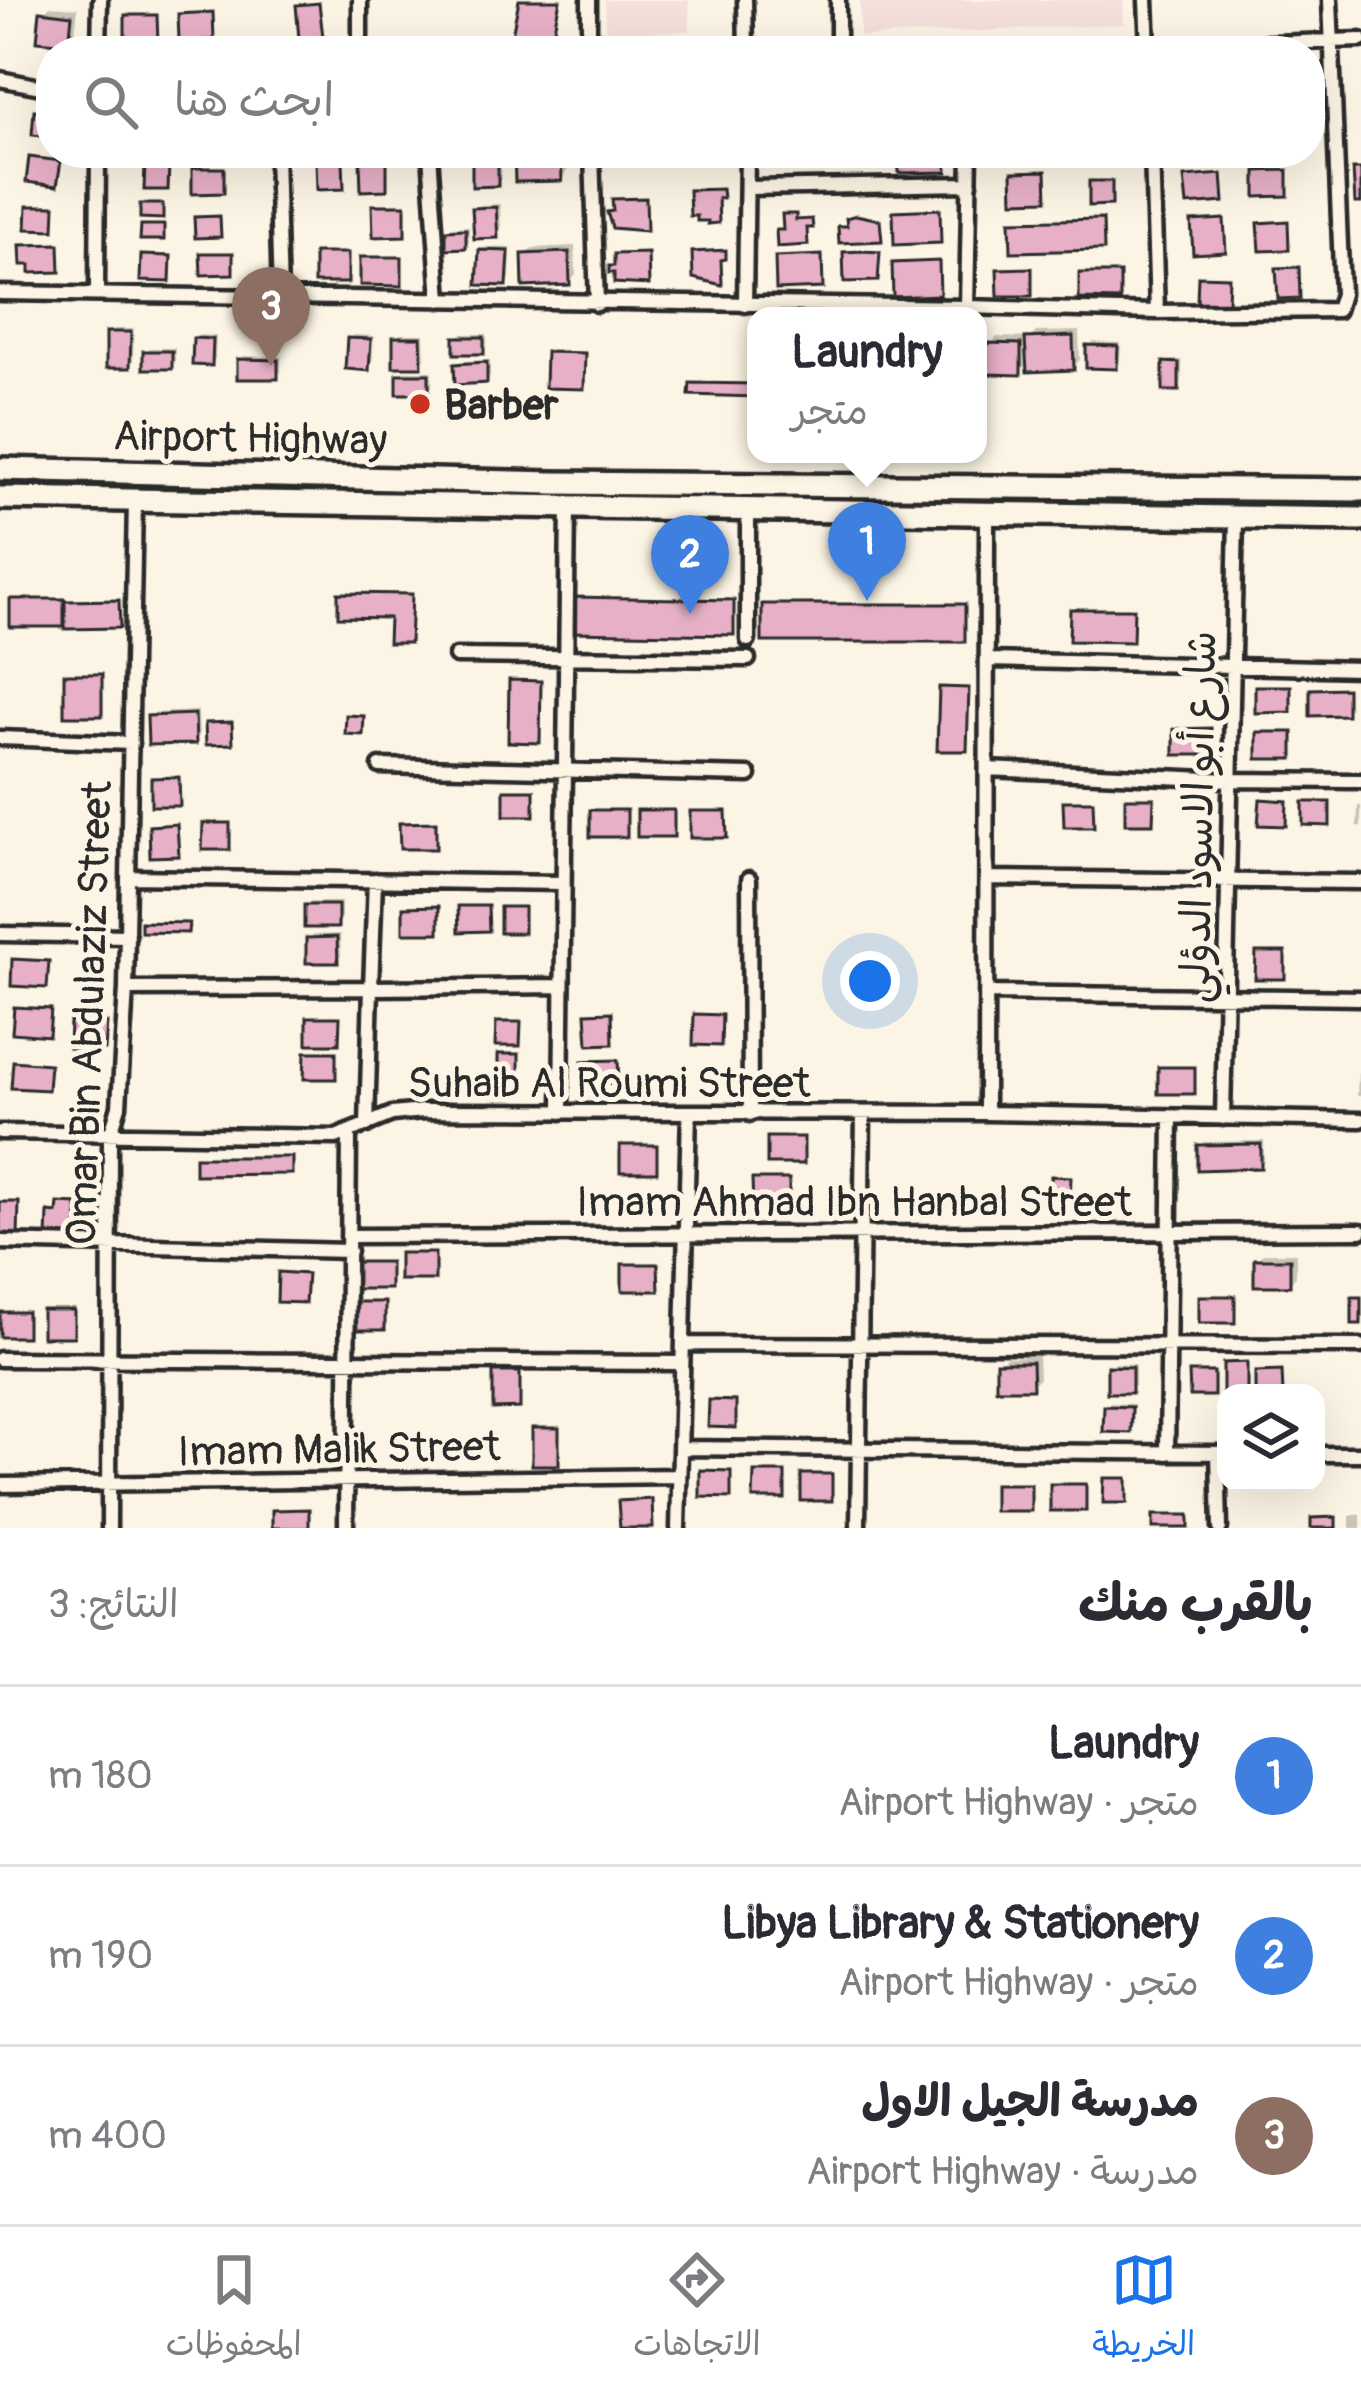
<!DOCTYPE html>
<html lang="ar">
<head>
<meta charset="utf-8">
<style>
  :root { --surface:#fff; --page:#f2f2f3; --text:#2b2b33; --muted:#7c7c81; --line:#e1e1e2; --accent:#1a73e8 }
  body { margin:0; font-family:Pangolin,"Playpen Sans Arabic",sans-serif; background:var(--page); color:var(--text); direction:rtl }
  .controls { position:absolute; right:36px; bottom:36px; display:grid; overflow:hidden; border-radius:24px; box-shadow:0 12px 48px #0002 }
  .controls button { width:108px; height:108px; display:grid; place-items:center; padding:0; border:0; border-bottom:3px solid var(--line); background:var(--surface); color:var(--text); font:60px sans-serif }
  .you { position:absolute; left:870px; top:981px; width:42px; height:42px; margin:-30px; border:9px solid #fff; border-radius:50%; background:#1a73e8; box-shadow:0 0 0 18px #1a73e833 }
  .badge { display:grid; place-items:center; width:78px; height:78px; border-radius:50%; background:var(--accent); color:#fff; font-size:39px; font-weight:700 }
  .pin { position:absolute; translate:-50% -99px; filter:drop-shadow(0 3px 6px #0008) }
  .pin::after { content:''; position:absolute; top:63px; width:42px; height:36px; background:inherit; clip-path:polygon(0 0,100% 0,50% 100%) }
  .popup { position:absolute; left:747px; top:307px; width:240px; height:156px; box-sizing:border-box; display:grid; place-content:center; border-radius:24px; background:var(--surface); filter:drop-shadow(0 3px 9px #0005); font-size:39px; white-space:nowrap; color:var(--muted) }
  .popup b { font-size:45px; color:var(--text) }
  .popup::after { content:''; position:absolute; left:50%; top:100%; margin-left:-24px; border:24px solid transparent; border-top-color:var(--surface) }
  .list { margin:0; padding:0; list-style:none }
  h2 { display:flex; justify-content:space-between; align-items:center; height:156px; margin:0; padding:0 48px; font-size:51px }
  h2 small { font-size:39px; font-weight:400; color:var(--muted) }
  .list li { display:grid; grid-template-columns:78px 1fr auto; gap:36px; align-items:center; box-sizing:border-box; height:180px; padding:0 48px; border-top:3px solid var(--line) }
  .list b { display:block; font-size:45px; white-space:nowrap }
  .list p { margin:0; font-size:39px; white-space:nowrap; color:var(--muted) }
  .list em { font-size:39px; font-style:normal; color:var(--muted) }
  .icon { flex:none; width:66px; height:66px; fill:none; stroke:currentColor; stroke-width:2; stroke-linecap:round; stroke-linejoin:round }
  .map { position:relative; flex:none; width:1361px; height:1528px; overflow:hidden; direction:ltr }
  .search { position:absolute; background:var(--surface); box-shadow:0 12px 48px #0002; left:36px; right:36px; top:36px; height:132px; display:flex; align-items:center; gap:30px; box-sizing:border-box; padding:0 42px; border-radius:48px; color:var(--muted); font-size:45px }
  .sheet { height:696px; background:var(--surface) }
  nav { display:flex; justify-content:space-around; align-items:center; box-sizing:border-box; height:168px; border-top:3px solid var(--line); background:var(--surface); font-size:33px; color:var(--muted) }
  nav a { display:grid; justify-items:center; gap:6px }
  nav .on { color:var(--accent) }
  .map>svg:first-child { display:block }
</style>
</head>
<body>
<div class="map">
<svg width="1361" height="1528" viewBox="0 0 1361 1528">
  <rect width="100%" height="100%" fill="#fcf5e5"/>
  <filter id="ink" filterUnits="userSpaceOnUse"><feTurbulence type="fractalNoise" baseFrequency=".00833" numOctaves="2"/><feDisplacementMap in="SourceGraphic" scale="24" xChannelSelector="R" yChannelSelector="G"/><feConvolveMatrix kernelMatrix="1 2 1 2 8 2 1 2 1" color-interpolation-filters="sRGB"/></filter>
  <g filter="url(#ink)">
    <path fill="#f6e0dc" d="M605 0H689L690 31 606 34Z
      M860 0H1124V24L860 37Z"/>
    <path fill="#0003" d="M50 6 78 8 75 34 68 41 43 13Z
      M476 153H501V179L497 183Z
      M517 153H568V170L561 178Z
      M500 204 501 231 496 235 476 209 480 205Z
      M469 226V241L465 245 449 231 453 227Z
      M575 246 576 275 569 283 525 255 532 248Z
      M486 247 511 248 510 279 505 283 482 251Z
      M114 329H134L133 361 129 365 109 333Z
      M1079 331 1080 360 1073 367 1029 362 1020 372 990 345 997 337 1030 338 1036 332Z
      M400 334H424L425 359 420 364 396 339Z
      M461 334H487V347L482 351 457 339Z
      M200 335 216 336 215 359 211 363 196 340Z
      M354 335 374 336 372 363 368 368 350 339Z
      M1094 342 1121 343 1120 362 1116 366 1089 346Z
      M150 348H175V362L171 366 146 352Z
      M244 356 281 357V372L277 376 240 361Z
      M490 360V376L486 381 457 365 461 361Z
      M1171 360H1182V384L1178 388 1166 364Z
      M404 371H432V387L428 391 400 375Z
      M965 604 964 639 765 605 767 604Z
      M198 711 199 736 194 741 150 717 154 713Z
      M1358 806H1361V827H1357Z
      M311 902H341V921L337 925 307 906Z
      M340 934 341 956 337 960 309 939 313 935Z
      M1358 1072H1361V1096H1357Z
      M1264 1141V1161L1260 1165 1200 1147 1204 1142Z
      M1264 1253H1296V1276L1289 1283 1257 1260Z
      M1038 1356 1039 1379 1031 1386 999 1364 1006 1357Z
      M1115 1363 1135 1364V1386L1130 1390 1110 1368Z
      M1111 1403 1134 1404V1425L1130 1430 1107 1407Z
      M1361 1514V1528H1350V1516Z"/>
    <path fill="#e7b0c7" stroke="#2b2b2b" stroke-width="3" d="M519 0H560L551 43 512 35Z
      M319 3 323 37 299 39 296 5Z
      M40 11 72 15 69 44 37 41Z
      M213 12 214 40 179 41 178 14Z
      M125 15H157L158 43 125 44Z
      M34 110 51 111V137L32 135Z
      M472 153H498V186L472 187Z
      M514 153H561L562 181 515 182Z
      M776 153H806L807 166 776 167Z
      M840 153H871V165L840 166Z
      M898 153H946L947 172 899 173Z
      M29 157 61 161 57 186 26 182Z
      M343 159 344 189 317 190 316 161Z
      M387 160V190L361 191 360 161Z
      M145 164H169L168 190H144Z
      M192 168H224V193L192 194Z
      M1353 169H1361V203H1355Z
      M1288 170V196L1256 197V171Z
      M1046 171 1047 200 1013 201 1012 172Z
      M1222 174 1224 202 1187 205 1184 177Z
      M1089 181H1112V205L1089 206Z
      M722 189 723 198H718L719 223 708 224V221H697V216H690L689 190Z
      M646 198 647 231 612 228 607 212 613 211 612 199Z
      M140 204H163V219L140 218Z
      M372 205H405V236L373 237Z
      M27 206H55L54 230 26 229Z
      M496 207 498 238 474 239 472 208Z
      M940 209 941 243 894 245 893 211Z
      M782 214H796V220L812 219 813 228H807L808 245 777 247 776 230H783Z
      M856 215 880 220 882 241 839 243 838 226H847L846 218Z
      M220 216 221 237 195 238 194 217Z
      M1103 219 1104 250 1011 252 1010 221Z
      M1224 219 1226 252 1193 254 1191 221Z
      M1288 221 1289 250 1260 251 1258 223Z
      M141 225H164V240H140Z
      M466 229V248L446 249V230Z
      M59 244 60 272 30 273V265H21L20 245Z
      M479 250 509 251 507 286 477 285Z
      M726 250V259L721 260 722 285 693 278 692 252Z
      M863 251 880 252 878 281 844 282 843 252Z
      M569 252 570 285 523 287 522 254Z
      M200 253H233V274L201 275Z
      M314 253H348V283H314Z
      M648 253 649 285 614 283V273H609V266H614V254Z
      M141 255 171 256 170 282 140 281Z
      M822 255 823 288 776 290 775 257Z
      M360 257H402V286L360 285Z
      M939 261 940 295 893 297 892 263Z
      M1299 267 1300 298 1278 299 1276 268Z
      M1032 268V296H998L997 269Z
      M1079 273H1120V300L1079 299Z
      M1198 276 1229 277 1228 303 1197 302Z
      M106 332H131L130 368H106Z
      M1073 336 1074 370 1027 372 1025 338Z
      M393 337H421L422 367H393Z
      M454 337H484V354H454Z
      M193 338 213 339 212 366 192 365Z
      M347 338 371 339 369 371 345 369Z
      M987 343 1021 344V375L987 374Z
      M1086 345 1118 346 1117 369 1086 368Z
      M143 351H172V369H143Z
      M546 352 585 353 584 389 545 388Z
      M237 359 278 360V379H237Z
      M487 362V383L455 385 454 364Z
      M1163 362 1179 363V391H1163Z
      M397 374H429V394H397Z
      M690 383 756 384V397L689 395Z
      M338 593 412 594 410 643H388L389 618 338 617Z
      M572 597 734 600V635L571 632Z
      M10 599H64V627H10Z
      M119 600 120 628 65 629V601Z
      M762 604H965V642H762Z
      M1070 609H1134L1133 642 1069 641Z
      M64 674H102V716H64Z
      M509 680 541 681 540 743 508 742Z
      M1255 686H1291V712L1255 713Z
      M939 687 969 688 967 751H937Z
      M1347 688V715L1310 716V689Z
      M195 714 196 744 148 745 147 716Z
      M346 715 364 716 363 735 345 734Z
      M232 722 233 744 206 745 205 723Z
      M1211 728V755H1174V729Z
      M1257 732H1293V759H1257Z
      M179 777 180 806H151V778Z
      M504 790H534V816H504Z
      M1125 798H1154L1153 824H1125Z
      M1260 799 1287 801 1286 826 1258 825Z
      M1063 801H1093L1094 827H1064Z
      M1303 802H1330V826L1303 825Z
      M590 810H627V837H590Z
      M637 810H674V837H637Z
      M690 811H726L727 838H690Z
      M436 822V849H400L399 823Z
      M203 823H230V850H202Z
      M177 824 179 856 150 857 149 826Z
      M304 905H338V928H304Z
      M439 906V933H403V907Z
      M458 906H488L489 931 459 932Z
      M500 907H524V933H500Z
      M141 922 189 923 188 933 141 932Z
      M337 937 338 963H306V938Z
      M1256 952H1285V979H1255Z
      M12 959 49 961 47 988 11 986Z
      M14 1007 51 1009 49 1036 12 1033Z
      M612 1012 613 1044 588 1045 586 1013Z
      M694 1014 722 1015 721 1046 693 1045Z
      M307 1017H340L339 1044H307Z
      M70 1021 107 1023 105 1050 69 1048Z
      M496 1022H521L520 1046H495Z
      M305 1052H336V1079H304Z
      M498 1054H519V1081L498 1082Z
      M618 1060 619 1083 583 1084 582 1061Z
      M13 1061 50 1064 48 1090 11 1088Z
      M1158 1067H1195V1094H1158Z
      M767 1137H804V1164H767Z
      M1261 1144V1168L1197 1170V1145Z
      M620 1145H657V1172H620Z
      M195 1157H292V1174L195 1175Z
      M1051 1176 1071 1177 1070 1203H1051Z
      M752 1179H789V1206H753Z
      M0 1202H19L18 1237 0 1236Z
      M58 1203 77 1204 76 1238 47 1237 48 1212 57 1213Z
      M399 1253H435V1280H399Z
      M1254 1259H1290V1286H1254Z
      M353 1262H390V1289H353Z
      M622 1264H658L659 1291H622Z
      M278 1272 307 1274 305 1303 277 1302Z
      M1199 1296H1235V1323H1199Z
      M1352 1297H1361V1324H1352Z
      M356 1302H385V1330H357Z
      M42 1310H74V1337H42Z
      M0 1312H27V1337H0Z
      M996 1362H1032L1033 1389H996Z
      M1247 1362V1393H1223V1363Z
      M1107 1366 1132 1367V1393H1107Z
      M1282 1371 1283 1393H1255V1372Z
      M493 1372H520V1408L493 1409Z
      M1189 1372H1214V1396H1190Z
      M709 1400 736 1401V1428L708 1427Z
      M1104 1406 1132 1407 1131 1433 1103 1432Z
      M532 1428H559V1465H532Z
      M700 1470 731 1471V1498L700 1497Z
      M754 1472H785V1499H753Z
      M801 1474H832V1501H801Z
      M1104 1478H1127V1503H1103Z
      M994 1484H1031V1511H994Z
      M1050 1484H1086V1511H1050Z
      M652 1499 653 1528H620L618 1501Z
      M309 1509V1528H272V1510Z
      M1153 1515H1189V1528H1153Z
      M1336 1517V1528H1311V1518Z"/>
    <g fill="none" stroke-linecap="round" stroke-linejoin="round">
      <g stroke="#2b2b2b" stroke-width="21">
        <path id="street" d="M360 0V51
          M589 0V51
          M745 0 746 51
          M838 0V51
          M1146 0 1148 50
          M99 51 100 0
          M1039 51 1361 40
          M0 79 51 89
          M276 153 280 297
          M430 153 440 300
          M592 153 597 304
          M1152 153 1157 312
          M748 188 970 184
          M97 292 98 153
          M0 293 967 307 970 153
          M745 305 747 153
          M967 307 1157 312 1337 310 1342 294 1330 0
          M748 509V640
          M456 656 748 659
          M987 660 1361 669
          M0 738 131 743
          M380 766 749 775
          M987 769 1230 780 1361 781
          M128 877 563 883
          M987 878 1361 882
          M749 879 750 1114
          M0 934 128 936
          M126 989 371 988 375 880
          M986 993 1361 998
          M561 1112 568 506
          M986 1113 987 513
          M1223 1118 1236 517
          M367 1125 371 988 562 986
          M0 1132 336 1137 392 1114 423 1111 986 1113 1361 1120
          M348 1236 1361 1231
          M0 1242 349 1251
          M683 1344 1361 1346
          M0 1359 682 1363
          M680 1448 1226 1453
          M1167 1453 1171 1117
          M1218 1453 1220 1528
          M1316 1454H1361
          M0 1485 679 1476
          M109 1528 110 1136 119 1106 126 989 135 500
          M346 1528 349 1133
          M678 1528 689 1112
          M858 1528 863 1113"/>
      </g>
      <g stroke="#2b2b2b" stroke-width="30">
        <path id="highway" d="M0 469 552 483 1361 490
          M0 498 1361 519"/>
      </g>
      <use href="#street" stroke="#fcf5e5" stroke-width="12"/>
      <use href="#highway" stroke="#fcf5e5" stroke-width="21"/>
    </g>
  </g>
  <circle fill="#c8321e" stroke="#fcf5e5" stroke-width="4.5" cx="420" cy="404" r="12"/>
  <g text-anchor="middle" stroke-width="10" stroke-linejoin="round" paint-order="stroke">
    <g font-size="42" font-weight="bold" fill="#2b2b2b" stroke="#fcf5e5" text-anchor="start">
      <text x="444" y="419">Barber</text>
    </g>
    <g font-size="42" fill="#2b2b2b" stroke="#fcf5e5">
      <text transform="translate(250 437) rotate(1)" y="15">Airport Highway</text>
      <text transform="translate(1197 817) rotate(-89)" y="15">شارع أبو الاسود الدؤلي</text>
      <text transform="translate(88 1013) rotate(-88)" y="15">Omar Bin Abdulaziz Street</text>
      <text x="609" y="1097">Suhaib Al Roumi Street</text>
      <text x="854" y="1216">Imam Ahmad Ibn Hanbal Street</text>
      <text transform="translate(339 1448) rotate(-1)" y="15">Imam Malik Street</text>
    </g>
  </g>
</svg>
<div class="controls">
<button><svg class="icon" aria-label="layers" viewBox="0 0 24 24"><path d="M12 4l9 5-9 5-9-5zM3 14l9 5 9-5"/></svg></button>
</div>
<div class="you"></div>
<div class="pin badge" style="left:867px;top:601px;background:#3f7fe0">1</div>
<div class="popup"><b>Laundry</b>متجر</div>
<div class="pin badge" style="left:690px;top:614px;background:#3f7fe0">2</div>
<div class="pin badge" style="left:271px;top:366px;background:#8d6e63">3</div>
<div class="search"><svg class="icon" aria-label="search" viewBox="0 0 24 24"><circle cx="10" cy="10" r="6"/><path d="M15 15l6 6"/></svg>ابحث هنا</div>
</div>
<section class="sheet">
<h2>بالقرب منك<small>النتائج: 3</small></h2>
<ul class="list">
<li><span class="badge" style="background:#3f7fe0">1</span><div><b>Laundry</b><p>متجر · Airport Highway</p></div><em>180 m</em></li>
<li><span class="badge" style="background:#3f7fe0">2</span><div><b>Libya Library &amp; Stationery</b><p>متجر · Airport Highway</p></div><em>190 m</em></li>
<li><span class="badge" style="background:#8d6e63">3</span><div><b>مدرسة الجيل الاول</b><p>مدرسة · Airport Highway</p></div><em>400 m</em></li>
</ul>
</section>
<nav>
<a class="on"><svg class="icon" aria-label="map" viewBox="0 0 24 24"><path d="M3 6l6-2 6 2 6-2v14l-6 2-6-2-6 2zM9 4v14M15 6v14"/></svg>الخريطة</a>
<a><svg class="icon" aria-label="directions" viewBox="0 0 24 24"><path d="M12 3l9 9-9 9-9-9zM9 14v-3h6M13 9l2 2-2 2"/></svg>الاتجاهات</a>
<a><svg class="icon" aria-label="saved" viewBox="0 0 24 24"><path d="M7 4h10v16l-5-4-5 4z"/></svg>المحفوظات</a>
</nav>
</body>
</html>
